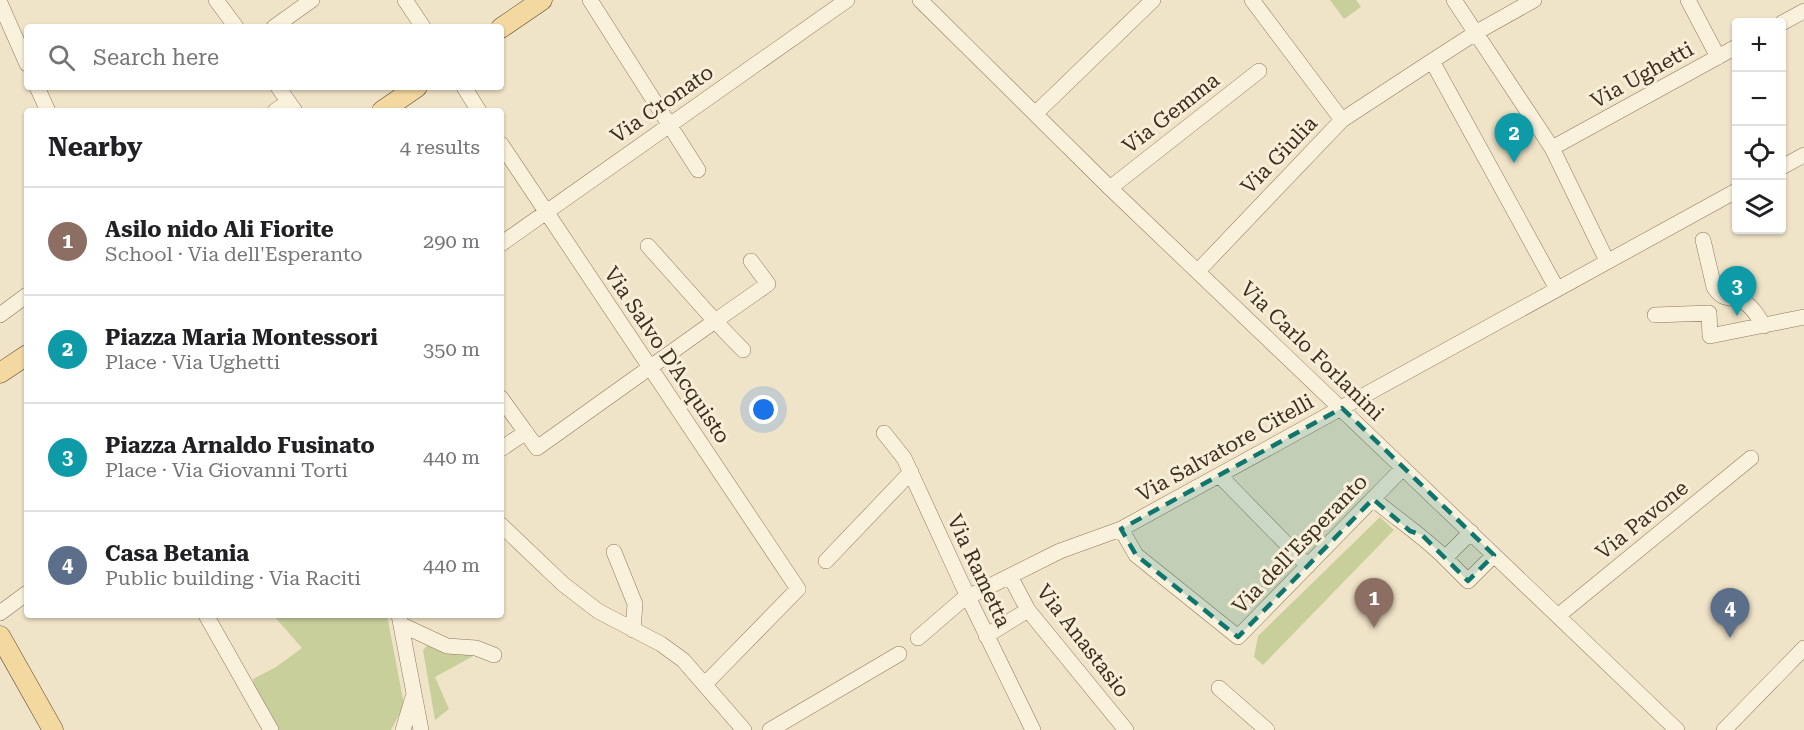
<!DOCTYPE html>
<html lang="en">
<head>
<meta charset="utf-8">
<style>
  :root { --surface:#fff; --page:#f2f2f2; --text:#202124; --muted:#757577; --line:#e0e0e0; --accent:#0b8043 }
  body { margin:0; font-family:"Roboto Serif",serif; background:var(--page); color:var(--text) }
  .controls { position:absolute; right:18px; top:18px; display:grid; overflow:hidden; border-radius:6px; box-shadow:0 2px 4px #0004 }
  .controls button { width:54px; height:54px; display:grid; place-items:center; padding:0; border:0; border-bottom:2px solid var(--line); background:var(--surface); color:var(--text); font:30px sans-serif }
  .you { position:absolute; left:764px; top:410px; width:21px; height:21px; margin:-15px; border:4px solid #fff; border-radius:50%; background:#1a73e8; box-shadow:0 0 0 9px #1a73e833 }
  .badge { display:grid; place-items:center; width:39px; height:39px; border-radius:50%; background:var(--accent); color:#fff; font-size:20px; font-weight:700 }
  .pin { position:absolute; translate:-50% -50px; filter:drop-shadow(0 2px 3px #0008) }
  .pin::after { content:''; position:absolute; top:32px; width:21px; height:18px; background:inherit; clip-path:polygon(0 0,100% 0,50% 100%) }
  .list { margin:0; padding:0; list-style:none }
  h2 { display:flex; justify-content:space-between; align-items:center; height:78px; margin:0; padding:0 24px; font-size:26px }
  h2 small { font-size:20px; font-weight:400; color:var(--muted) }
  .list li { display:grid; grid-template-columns:39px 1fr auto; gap:18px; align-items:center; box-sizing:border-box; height:108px; padding:0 24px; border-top:2px solid var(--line) }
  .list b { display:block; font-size:22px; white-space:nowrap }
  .list p { margin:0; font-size:20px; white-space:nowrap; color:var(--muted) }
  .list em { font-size:20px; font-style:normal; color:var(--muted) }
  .icon { flex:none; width:33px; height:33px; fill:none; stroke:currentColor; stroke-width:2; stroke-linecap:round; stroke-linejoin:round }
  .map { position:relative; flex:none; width:1804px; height:730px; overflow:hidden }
  .search { position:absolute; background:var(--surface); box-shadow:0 2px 4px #0004; left:24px; top:24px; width:480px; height:66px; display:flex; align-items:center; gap:15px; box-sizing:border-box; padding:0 21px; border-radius:6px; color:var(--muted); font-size:22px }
  .panel { position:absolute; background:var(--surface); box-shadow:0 2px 4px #0004; left:24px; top:108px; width:480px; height:510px; border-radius:6px }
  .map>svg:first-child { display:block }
</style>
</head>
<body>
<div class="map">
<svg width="1804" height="730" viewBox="0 0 1804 730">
  <rect width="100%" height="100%" fill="#f0e4c8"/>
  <path fill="#c9cf9b" d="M1330 0H1356L1361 7 1344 19Z
    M1380 517 1394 530 1263 665 1254 657 1258 636Z
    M273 615H387L404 705 391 730H279L255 690 253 679 276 667 302 648Z
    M429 644 477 654 435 677 449 709 435 720 423 650Z"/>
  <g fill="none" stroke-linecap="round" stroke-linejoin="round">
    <g stroke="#8d765c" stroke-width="16">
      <path id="minor" d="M216 0 236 27
        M405 0 423 27
        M590 0 698 170
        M920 0 1110 188 1677 730
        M1252 0 1342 120
        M1454 0 1552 148 1607 261
        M1534 0 1477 32 1432 61 1557 289
        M1688 0 1718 57
        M0 3 27 64
        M1782 23 1804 11
        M274 27 312 0
        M37 87 48 111
        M278 87 295 111
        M464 87 479 111
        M275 111 288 102
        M1036 113 1153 0
        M501 144 798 589 705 684
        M1552 148 1736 47
        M1782 167 1804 155
        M1110 188 1259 71
        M1703 240 1714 287C1724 303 1732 295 1744 302 1753 307 1759 318 1764 326
        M501 244 847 0
        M1198 271 1342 120 1432 61
        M0 315 27 295
        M1655 315 1709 313 1710 336 1804 317
        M743 350 715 321 768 284 751 261
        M501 398 537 448 715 321 648 246
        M884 433 904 458 968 597 1033 730
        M501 449 526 432
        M1220 476 1308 566
        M1373 499C1398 520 1423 536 1445 558
        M501 525 563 584 598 611 661 644 683 660 744 730
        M1121 529 1136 555 1238 637 1403 468
        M1471 532 1445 558 1468 581 1494 555
        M614 552 635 604 633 630
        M826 561 911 472
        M1010 576 1028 610 1126 730
        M0 613 27 593
        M206 615 271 730
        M399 615 421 730
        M1559 615 1751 458
        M402 625 447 646 476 648 494 655
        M986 636 1028 610
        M918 638 962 600 1060 551 1121 529 1736 191
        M1219 688 1267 730
        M403 730 413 697
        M770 730 899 654
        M1724 730 1804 648"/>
    </g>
    <g stroke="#5b4430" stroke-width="21">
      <path id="major" d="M501 28 542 0
        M382 111 417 87
        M0 373 27 355
        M0 636 53 730"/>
    </g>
    <use href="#minor" stroke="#faf1dc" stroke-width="15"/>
    <use href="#major" stroke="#f3d9a0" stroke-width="20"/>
  </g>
  <path fill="#0f766e" fill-opacity="0.2" stroke="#0f766e" stroke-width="4.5" stroke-dasharray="12 8" stroke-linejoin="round" d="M1342 408 1494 555 1468 581 1422 535 1410 531 1373 499 1238 637 1136 555 1121 529Z"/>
  <g text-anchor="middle" stroke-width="6" stroke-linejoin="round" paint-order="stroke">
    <g font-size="21" fill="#3d2e20" stroke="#f7eed8">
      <text transform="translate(1642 75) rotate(-29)" y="7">Via Ughetti</text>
      <text transform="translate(662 104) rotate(-35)" y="7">Via Cronato</text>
      <text transform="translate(1171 113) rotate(-38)" y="7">Via Gemma</text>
      <text transform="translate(1279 155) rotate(-46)" y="7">Via Giulia</text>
      <text transform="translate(1312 351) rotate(44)" y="7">Via Carlo Forlanini</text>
      <text transform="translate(667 355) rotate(56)" y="7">Via Salvo D'Acquisto</text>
      <text transform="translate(1225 448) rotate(-29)" y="7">Via Salvatore Citelli</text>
      <text transform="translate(1642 520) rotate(-39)" y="7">Via Pavone</text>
      <text transform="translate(1300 544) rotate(-46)" y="7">Via dell'Esperanto</text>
      <text transform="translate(979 571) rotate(65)" y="7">Via Rametta</text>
      <text transform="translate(1083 641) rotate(52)" y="7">Via Anastasio</text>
    </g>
  </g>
</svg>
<div class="controls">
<button>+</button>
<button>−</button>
<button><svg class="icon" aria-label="locate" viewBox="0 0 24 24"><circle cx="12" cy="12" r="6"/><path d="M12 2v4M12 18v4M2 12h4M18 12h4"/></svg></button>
<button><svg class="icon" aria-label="layers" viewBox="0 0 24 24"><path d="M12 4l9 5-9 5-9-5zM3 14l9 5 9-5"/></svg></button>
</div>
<div class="you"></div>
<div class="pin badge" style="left:1374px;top:628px;background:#8d6e63">1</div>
<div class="pin badge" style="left:1514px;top:163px;background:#0f9aa8">2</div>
<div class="pin badge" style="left:1737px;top:316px;background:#0f9aa8">3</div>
<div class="pin badge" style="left:1730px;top:638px;background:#5c6f8a">4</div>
<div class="search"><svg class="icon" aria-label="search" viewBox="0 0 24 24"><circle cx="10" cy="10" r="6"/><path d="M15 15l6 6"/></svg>Search here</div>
<section class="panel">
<h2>Nearby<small>4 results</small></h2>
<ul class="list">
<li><span class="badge" style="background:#8d6e63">1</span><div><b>Asilo nido Ali Fiorite</b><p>School · Via dell'Esperanto</p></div><em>290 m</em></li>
<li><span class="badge" style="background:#0f9aa8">2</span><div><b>Piazza Maria Montessori</b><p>Place · Via Ughetti</p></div><em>350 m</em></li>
<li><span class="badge" style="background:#0f9aa8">3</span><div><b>Piazza Arnaldo Fusinato</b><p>Place · Via Giovanni Torti</p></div><em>440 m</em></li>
<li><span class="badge" style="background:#5c6f8a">4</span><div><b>Casa Betania</b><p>Public building · Via Raciti</p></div><em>440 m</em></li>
</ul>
</section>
</div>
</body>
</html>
